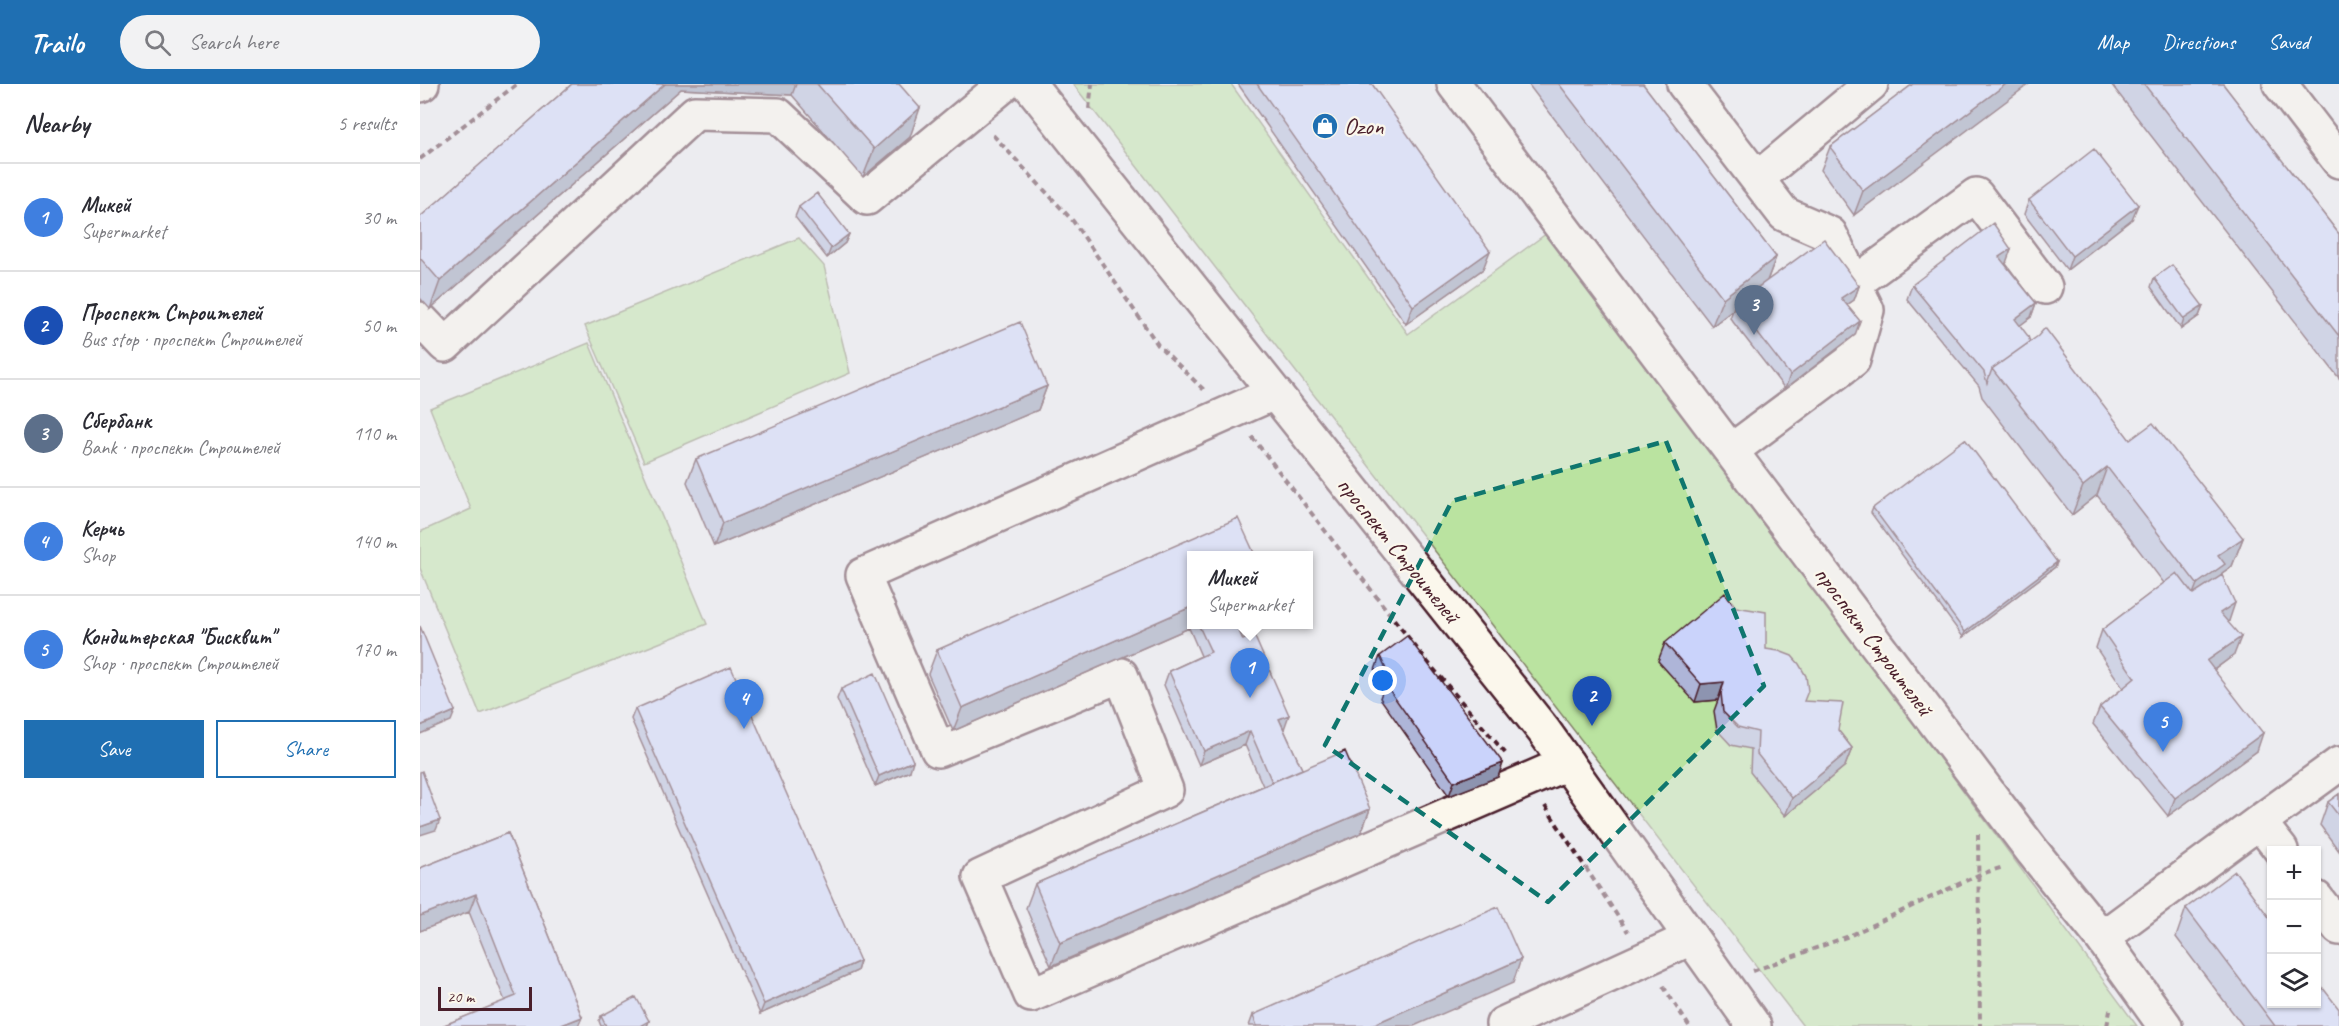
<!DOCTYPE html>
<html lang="en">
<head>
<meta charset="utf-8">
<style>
  :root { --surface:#fff; --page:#f2f2f3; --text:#2b2b33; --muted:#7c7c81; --line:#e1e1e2; --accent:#1f6fb2 }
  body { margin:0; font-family:Caveat,sans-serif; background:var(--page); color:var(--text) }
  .controls { position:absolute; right:18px; bottom:18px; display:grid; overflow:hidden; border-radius:0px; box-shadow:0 2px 4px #0004 }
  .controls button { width:54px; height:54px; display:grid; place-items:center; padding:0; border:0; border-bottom:2px solid var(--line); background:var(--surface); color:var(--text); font:30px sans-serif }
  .scale { position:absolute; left:18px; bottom:15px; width:94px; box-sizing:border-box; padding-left:6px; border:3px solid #4a1f2b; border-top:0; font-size:16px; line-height:21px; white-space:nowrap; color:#4a1f2b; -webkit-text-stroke:4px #fbf7ec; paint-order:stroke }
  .you { position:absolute; left:963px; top:597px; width:21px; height:21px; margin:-15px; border:4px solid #fff; border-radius:50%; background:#1a73e8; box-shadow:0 0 0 9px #1a73e833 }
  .badge { display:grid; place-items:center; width:39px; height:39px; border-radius:50%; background:var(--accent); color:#fff; font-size:20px; font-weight:700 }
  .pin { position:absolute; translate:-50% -50px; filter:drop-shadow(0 2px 3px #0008) }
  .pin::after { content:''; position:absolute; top:32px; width:21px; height:18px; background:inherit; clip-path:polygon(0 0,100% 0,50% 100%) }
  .popup { position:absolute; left:767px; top:467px; width:126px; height:78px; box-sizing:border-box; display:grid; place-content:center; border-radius:0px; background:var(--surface); filter:drop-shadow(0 2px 4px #0005); font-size:20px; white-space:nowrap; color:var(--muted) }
  .popup b { font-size:22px; color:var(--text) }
  .popup::after { content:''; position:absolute; left:50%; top:100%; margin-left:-12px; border:12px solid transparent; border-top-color:var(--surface) }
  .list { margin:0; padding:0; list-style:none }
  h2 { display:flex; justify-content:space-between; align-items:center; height:78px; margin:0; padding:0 24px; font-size:26px }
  h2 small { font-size:20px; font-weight:400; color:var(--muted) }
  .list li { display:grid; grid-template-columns:39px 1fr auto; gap:18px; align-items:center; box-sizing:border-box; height:108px; padding:0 24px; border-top:2px solid var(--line) }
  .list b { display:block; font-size:22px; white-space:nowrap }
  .list p { margin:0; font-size:20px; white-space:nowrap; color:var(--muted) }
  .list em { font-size:20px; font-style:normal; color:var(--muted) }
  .actions { display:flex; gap:12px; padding:18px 24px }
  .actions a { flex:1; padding:14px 0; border:2px solid var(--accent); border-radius:0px; text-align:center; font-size:21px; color:var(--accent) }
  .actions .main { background:var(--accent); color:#fff }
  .icon { flex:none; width:33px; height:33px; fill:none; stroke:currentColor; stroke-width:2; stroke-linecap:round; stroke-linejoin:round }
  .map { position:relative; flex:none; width:1919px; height:942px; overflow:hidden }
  header { display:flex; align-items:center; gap:36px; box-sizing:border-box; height:84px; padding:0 30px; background:var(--accent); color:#fff }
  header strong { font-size:28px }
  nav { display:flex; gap:33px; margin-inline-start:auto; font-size:21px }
  .search { width:420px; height:54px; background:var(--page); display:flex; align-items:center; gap:15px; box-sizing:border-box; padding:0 21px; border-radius:33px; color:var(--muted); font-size:22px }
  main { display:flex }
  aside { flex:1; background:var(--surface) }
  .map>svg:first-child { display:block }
</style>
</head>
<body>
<header>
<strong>Trailo</strong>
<div class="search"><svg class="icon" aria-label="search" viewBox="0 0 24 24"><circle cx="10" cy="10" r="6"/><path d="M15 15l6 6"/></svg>Search here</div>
<nav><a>Map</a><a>Directions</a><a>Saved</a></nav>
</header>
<main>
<aside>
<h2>Nearby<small>5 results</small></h2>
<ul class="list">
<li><span class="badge" style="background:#3f7fe0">1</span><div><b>Микей</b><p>Supermarket</p></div><em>30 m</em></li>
<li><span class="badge" style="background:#1a4fb4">2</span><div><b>Проспект Строителей</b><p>Bus stop · проспект Строителей</p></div><em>50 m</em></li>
<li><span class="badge" style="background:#5c6f8a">3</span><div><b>Сбербанк</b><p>Bank · проспект Строителей</p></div><em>110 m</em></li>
<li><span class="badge" style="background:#3f7fe0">4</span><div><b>Керчь</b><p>Shop</p></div><em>140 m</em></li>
<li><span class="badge" style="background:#3f7fe0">5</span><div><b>Кондитерская &quot;Бисквит&quot;</b><p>Shop · проспект Строителей</p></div><em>170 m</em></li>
</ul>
<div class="actions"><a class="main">Save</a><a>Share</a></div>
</aside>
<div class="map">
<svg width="1919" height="942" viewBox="0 0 1919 942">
  <rect width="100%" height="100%" fill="#ececf0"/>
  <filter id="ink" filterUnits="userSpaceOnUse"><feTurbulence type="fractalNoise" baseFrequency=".0167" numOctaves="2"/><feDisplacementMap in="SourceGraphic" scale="12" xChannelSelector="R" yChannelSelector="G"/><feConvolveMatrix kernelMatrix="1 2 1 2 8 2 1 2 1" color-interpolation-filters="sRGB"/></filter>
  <g filter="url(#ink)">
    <path fill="#bae3a0" stroke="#828166" stroke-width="1.5" d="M653 0H811L988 250 1130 147 1717 942H1383Z
      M379 154 404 182 430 289 224 378 165 242Z
      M169 259 287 540 60 630 0 484V448L51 425 10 324Z"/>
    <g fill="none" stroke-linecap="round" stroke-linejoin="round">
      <g stroke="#4a1f2b" stroke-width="38">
        <path id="minor" d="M1034 0 1613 768 1682 854 1745 942
          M1264 0 1364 130 1410 150 1447 226 1433 276 1311 367
          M1860 0 1919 77
          M0 1 2 0
          M1337 95 1451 0
          M1434 200 1556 111 1625 203
          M0 235 25 261 275 29 358 31 447 114 585 0
          M854 309 443 491 518 666 701 591 746 706 560 793 611 911 1147 679
          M1861 766 1839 738 1919 680
          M1896 814 1919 844
          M1682 854 1839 738
          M1083 940 1271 854"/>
      </g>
      <g stroke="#4a1f2b" stroke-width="38">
        <path id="major" d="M609 0 1124 647 1334 942"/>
      </g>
      <path stroke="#4a1f2b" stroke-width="4" stroke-dasharray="6 4.5" stroke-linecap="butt" d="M669 25 672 0
        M573 51 653 137 738 261 784 306
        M0 75 97 0
        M832 353 1005 575 1086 670
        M1125 722 1208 848
        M1558 750 1560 942
        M1333 887 1429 852 1558 791 1583 783
        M1243 902 1269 942
        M1687 942 1691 922"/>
      <use href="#minor" stroke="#fbf7ec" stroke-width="33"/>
      <use href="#major" stroke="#fbf7ec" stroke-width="33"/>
    </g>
    <path fill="#aeb5d8" stroke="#4a1f2b" stroke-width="1.5" d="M152 0H479L490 53 443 93 372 11 261 5 10 225 0 214V133Z
      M818 0H952L1063 185 986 240Z
      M1108 0H1223L1356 173 1347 197 1439 202 1434 216 1427 221 1435 251 1365 305 1310 234 1313 226 1292 242Z
      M1493 0 1434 131 1401 86 1410 63Z
      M1691 0H1803L1919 150V294Z
      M1609 116 1712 135 1647 186 1604 130Z
      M379 123 429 150 425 159 407 174 375 133Z
      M1586 179 1585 180 1616 219 1611 233 1600 241 1610 258 1710 356 1823 454 1812 482 1802 489V491L1809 537 1808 538 1814 571 1794 586 1837 667 1748 732 1673 640 1680 623 1703 604 1676 564 1682 546 1744 499 1677 411 1652 431 1562 313 1559 302 1487 215 1492 201Z
      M1734 194 1783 222 1779 232 1761 245 1731 203Z
      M627 302 618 326 294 463 267 398 276 375Z
      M1453 424 1637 478 1635 483 1543 553 1451 429Z
      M771 471V540H816L882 685 950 725 941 749 631 882 606 824 615 800 843 702 825 661 779 681 744 601 749 587 781 572 769 544 533 647 508 590 517 566Z
      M1245 559 1346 565 1384 617 1418 646 1432 664 1425 682 1365 732 1330 688 1331 665 1311 661 1297 646 1294 627 1298 616 1275 618 1238 577Z
      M960 572 1083 679 1078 693 1029 712 960 614 963 605 955 586Z
      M421 605 490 687 455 702 417 615Z
      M215 625 440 877 437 887 340 930 211 635Z
      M1919 710V767L1900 741 1908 718Z
      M88 749 162 933 158 942H22L85 917 49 828 0 847V784Z
      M1766 824 1919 942H1823L1756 853Z
      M833 931 837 942H829Z
      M181 932 229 937 227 942H181L179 937Z"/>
    <path fill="#8d94b0" stroke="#4a1f2b" stroke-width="1.5" d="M245 0H376L372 11 261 5 10 225 20 197Z
      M1586 0H1609L1434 131 1443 107Z
      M500 24 490 53 443 93 454 65Z
      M1718 121 1712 135 1647 186 1652 172Z
      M429 150 425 159 407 174 411 164Z
      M1591 165 1586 179 1574 187 1579 173Z
      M1070 167 1063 185 986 240 993 222Z
      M1356 173 1345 202 1315 220 1313 226 1292 242 1303 214Z
      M1439 202 1434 216 1416 228 1421 214Z
      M1616 219 1611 233 1590 249 1595 235Z
      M1783 222 1779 232 1761 245 1764 235Z
      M1440 237 1435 251 1365 305 1370 291Z
      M627 302 618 326 294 463 303 439Z
      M1687 383 1677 411 1652 431 1663 402Z
      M1823 454 1812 482 1802 489 1795 509 1766 528 1777 500 1798 471Z
      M1637 478 1635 483 1543 553 1545 548Z
      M1815 519 1809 537 1794 547 1800 529Z
      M771 523V536L769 544 533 647 542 624Z
      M1821 553 1814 571 1781 595 1787 577Z
      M1304 598 1298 616 1275 618 1281 600Z
      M35 627 31 637 0 650V642Z
      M869 631 864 645 859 635Z
      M830 647 825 661 779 681 784 667Z
      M1843 649 1837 667 1748 732 1755 714Z
      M1432 664 1425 682 1365 732 1372 714Z
      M493 677 490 687 455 702 459 692Z
      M1083 679 1078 693 1029 712 1034 698Z
      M950 725 941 749 631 882 640 859Z
      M20 736 16 746 0 751V743Z
      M56 810 49 828 0 847V832Z
      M1101 875 1093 899 994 942H950Z
      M440 877 437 887 340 930 344 920Z
      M162 933 158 942H139Z
      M229 937 227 942H220Z"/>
    <path fill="#cad3fb" stroke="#4a1f2b" stroke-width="1.5" d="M152 0H245L20 197 0 174V133Z
      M397 0H479L500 24 454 65Z
      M837 0H952L1070 167 993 222Z
      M1139 0H1223L1356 173 1303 214Z
      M1493 0H1586L1443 107 1410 63Z
      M1724 0H1803L1919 150V252Z
      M1674 65 1718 121 1652 172 1609 116Z
      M397 109 429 150 411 164 379 123Z
      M1573 139 1591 165 1579 173 1616 219 1595 235 1608 252 1610 258 1572 285 1567 299 1564 288 1492 201Z
      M1404 155 1439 202 1421 214 1440 237 1370 291 1315 220Z
      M1752 181 1783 222 1764 235 1734 194Z
      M600 238 627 302 303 439 276 375Z
      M1625 244 1710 356 1733 339 1823 454 1798 471 1805 480 1777 500 1687 383 1663 402 1572 285 1618 252Z
      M1545 355 1637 478 1545 548 1453 424Z
      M818 434 835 471H771V523L542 624 517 566Z
      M1757 489 1773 510 1802 491 1815 519 1800 529 1821 553 1787 577 1843 649 1755 714 1680 623 1715 594 1682 546Z
      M1305 509 1316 523 1346 528V565L1359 567 1372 572 1379 580 1386 592 1388 607 1384 617 1423 619 1418 646 1432 664 1372 714 1337 670 1338 648 1318 643 1303 628 1301 609 1304 598 1281 600 1245 559Z
      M778 540H816L823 556 834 551 869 631 859 635 882 685 852 698 830 647 784 667 749 587 791 568Z
      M0 542 35 627 0 642Z
      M987 552 1083 679 1034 698 965 600 969 592 960 572Z
      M311 583 440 877 344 920 215 625Z
      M455 589 493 677 459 692 421 605Z
      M925 667 950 725 640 859 615 800Z
      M2 687 20 736 0 743V688Z
      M1919 710V732L1908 718Z
      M88 749 162 933 139 942H22L96 912 56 810 0 832V784Z
      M1815 787 1851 836V920H1896V895L1919 925V942H1855L1766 824Z
      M1078 823 1101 875 950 942H837L833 931Z
      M216 913 229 937 220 942H186L181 932Z"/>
  </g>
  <path d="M0 0H1919V942H0ZM1246 357 1344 602 1128 818 905 661 1032 417Z" fill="#ececf0" fill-opacity=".55" fill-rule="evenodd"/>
  <path fill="none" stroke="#0f766e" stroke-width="4.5" stroke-dasharray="12 8" stroke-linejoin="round" d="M1246 357 1344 602 1128 818 905 661 1032 417Z"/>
  <defs>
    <g id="shop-disc" transform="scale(1.35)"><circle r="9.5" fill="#1f6fb2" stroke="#fbf7ec"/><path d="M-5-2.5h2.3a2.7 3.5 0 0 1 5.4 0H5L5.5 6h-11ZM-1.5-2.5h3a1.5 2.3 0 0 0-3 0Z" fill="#fff"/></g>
  </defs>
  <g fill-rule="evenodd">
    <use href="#shop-disc" x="905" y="42"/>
  </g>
  <g text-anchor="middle" stroke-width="4.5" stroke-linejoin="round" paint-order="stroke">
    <g font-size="24" fill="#4a1f2b" stroke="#fbf7ec" text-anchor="start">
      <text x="924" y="50">Ozon</text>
    </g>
    <g font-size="24" fill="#4a1f2b" stroke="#fbf7ec">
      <text transform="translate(979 466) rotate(51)" y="8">проспект Строителей</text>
      <text transform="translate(1454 557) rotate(53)" y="8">проспект Строителей</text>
    </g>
  </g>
</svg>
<div class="controls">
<button>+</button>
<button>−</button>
<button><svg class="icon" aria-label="layers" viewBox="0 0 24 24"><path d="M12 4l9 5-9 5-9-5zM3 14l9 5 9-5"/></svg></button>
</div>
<div class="scale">20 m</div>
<div class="you"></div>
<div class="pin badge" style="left:830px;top:614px;background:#3f7fe0">1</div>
<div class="popup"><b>Микей</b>Supermarket</div>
<div class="pin badge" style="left:1172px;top:642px;background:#1a4fb4">2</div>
<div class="pin badge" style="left:1334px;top:251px;background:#5c6f8a">3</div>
<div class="pin badge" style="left:324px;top:645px;background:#3f7fe0">4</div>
<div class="pin badge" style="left:1743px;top:668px;background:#3f7fe0">5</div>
</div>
</main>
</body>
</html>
